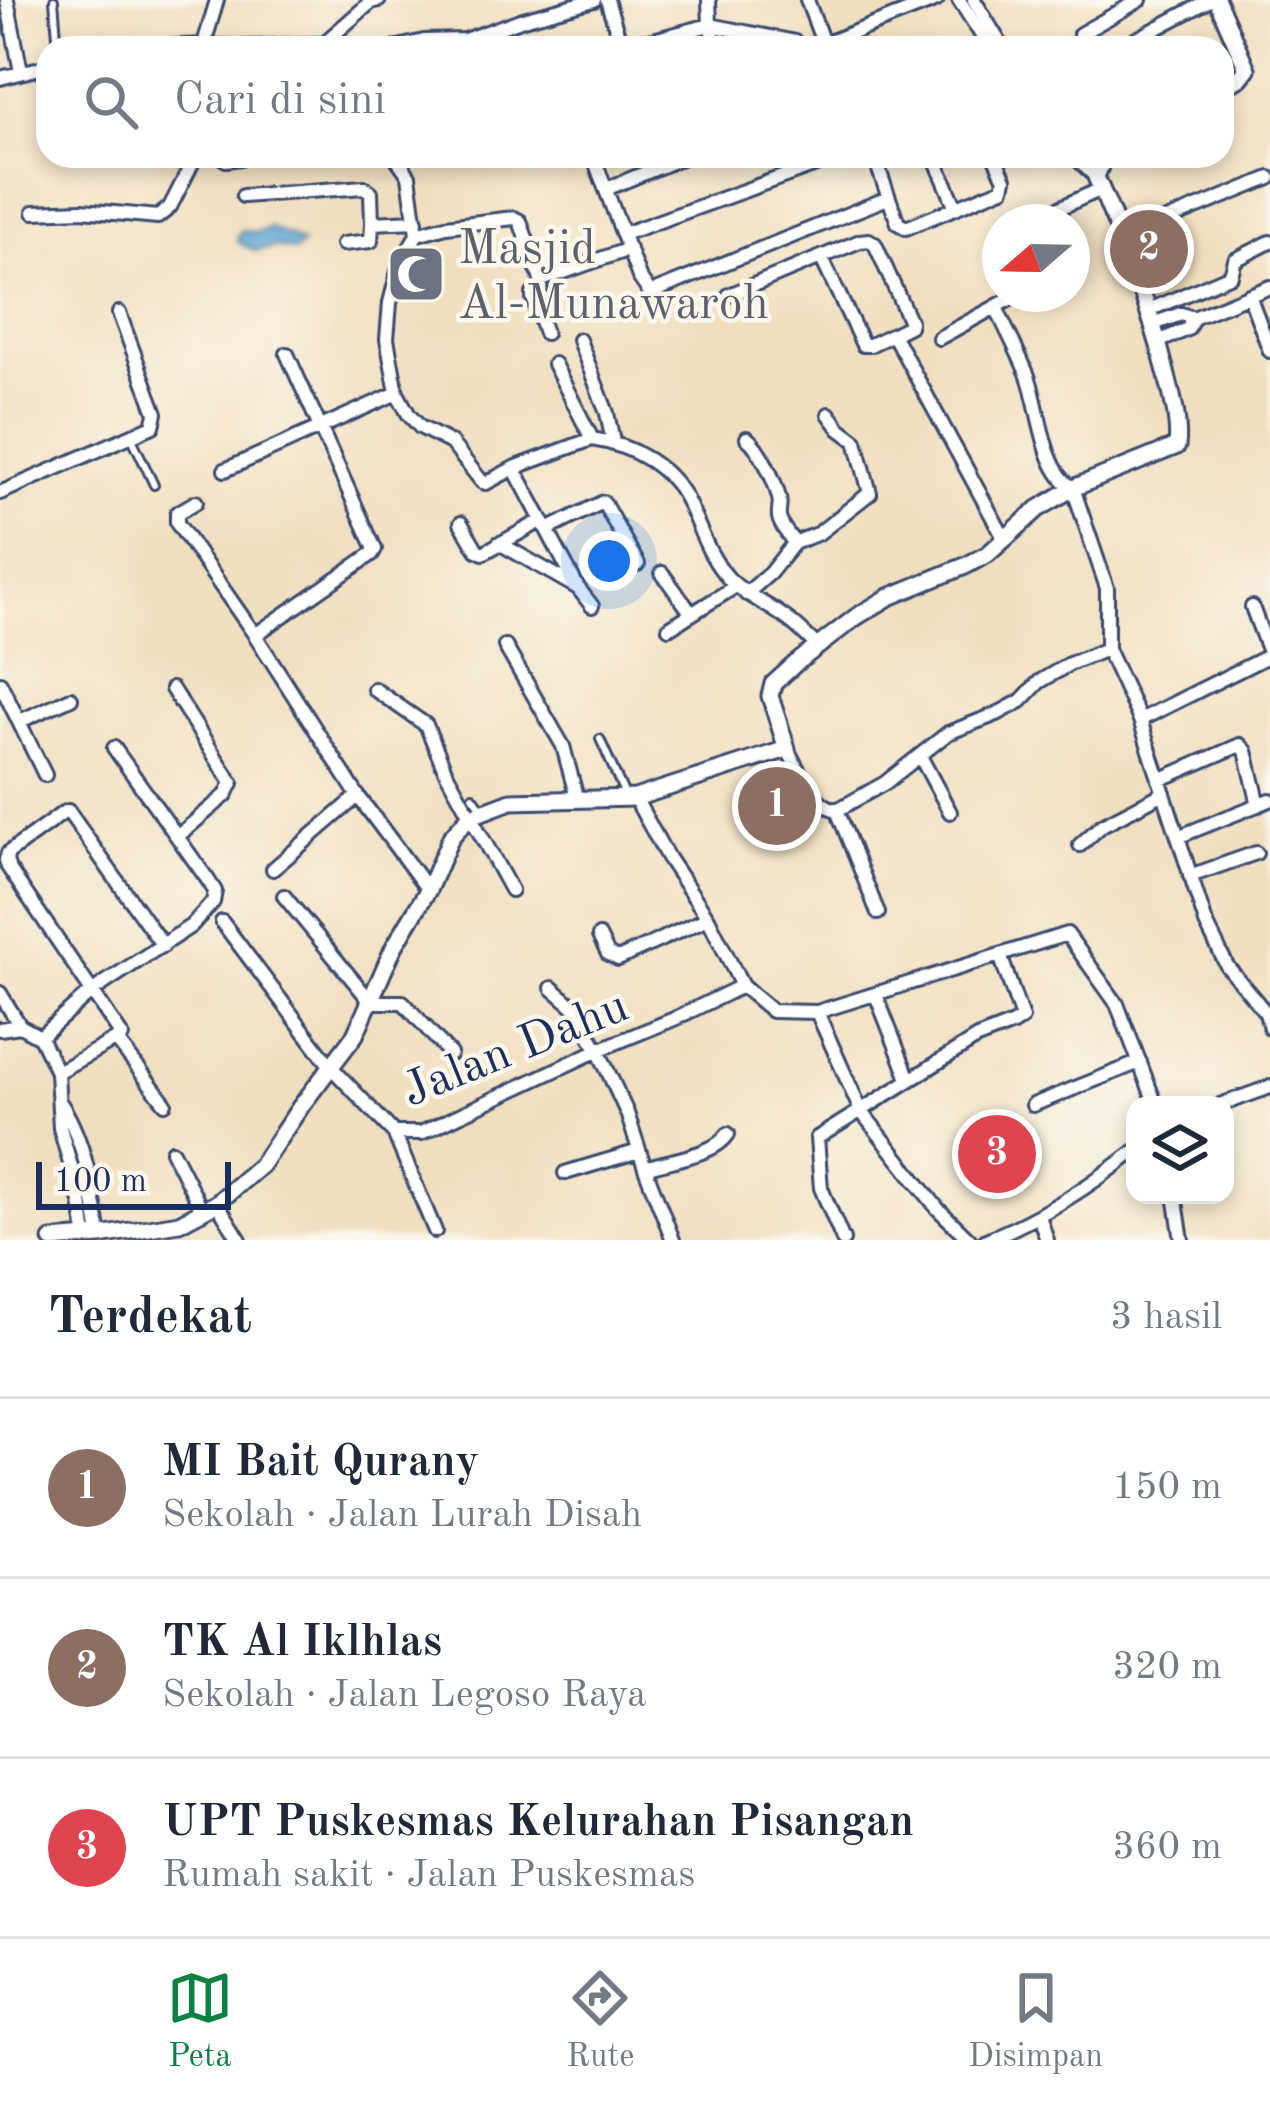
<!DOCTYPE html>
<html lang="id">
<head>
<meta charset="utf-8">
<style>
  :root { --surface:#fff; --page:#f2f2f3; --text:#1f2937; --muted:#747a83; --line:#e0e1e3; --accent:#0b8043 }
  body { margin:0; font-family:"Old Standard TT",serif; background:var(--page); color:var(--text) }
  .controls { position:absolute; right:36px; bottom:36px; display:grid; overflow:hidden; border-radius:24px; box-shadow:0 6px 18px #0003 }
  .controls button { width:108px; height:108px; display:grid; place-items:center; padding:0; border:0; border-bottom:3px solid var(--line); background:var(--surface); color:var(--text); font:60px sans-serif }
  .compass { position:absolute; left:982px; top:204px; width:108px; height:108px; border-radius:50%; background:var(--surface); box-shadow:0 6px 18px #0003; rotate:250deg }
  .scale { position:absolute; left:36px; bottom:30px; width:195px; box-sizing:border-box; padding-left:12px; border:6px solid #1b2f5e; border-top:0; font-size:33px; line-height:42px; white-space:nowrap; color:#1b2f5e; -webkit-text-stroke:9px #fbf7ec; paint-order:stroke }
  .you { position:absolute; left:609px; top:561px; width:42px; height:42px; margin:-30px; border:9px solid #fff; border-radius:50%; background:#1a73e8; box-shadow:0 0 0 18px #1a73e833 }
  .badge { display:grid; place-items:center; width:78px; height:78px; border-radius:50%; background:var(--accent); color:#fff; font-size:39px; font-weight:700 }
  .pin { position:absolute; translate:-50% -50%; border:6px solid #fff; box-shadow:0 3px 12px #0006 }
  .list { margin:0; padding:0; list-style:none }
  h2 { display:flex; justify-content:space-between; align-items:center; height:156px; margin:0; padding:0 48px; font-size:51px }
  h2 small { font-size:39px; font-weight:400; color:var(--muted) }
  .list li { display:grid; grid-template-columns:78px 1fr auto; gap:36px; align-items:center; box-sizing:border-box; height:180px; padding:0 48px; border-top:3px solid var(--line) }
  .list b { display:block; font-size:45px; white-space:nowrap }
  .list p { margin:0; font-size:39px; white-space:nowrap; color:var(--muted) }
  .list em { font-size:39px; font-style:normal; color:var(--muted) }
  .icon { flex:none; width:66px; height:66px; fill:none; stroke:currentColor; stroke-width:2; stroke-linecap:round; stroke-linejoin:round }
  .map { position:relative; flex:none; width:1270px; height:1240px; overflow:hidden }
  .search { position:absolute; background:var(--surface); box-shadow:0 6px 18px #0003; left:36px; right:36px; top:36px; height:132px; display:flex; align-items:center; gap:30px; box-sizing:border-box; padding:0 42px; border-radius:36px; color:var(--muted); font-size:45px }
  .sheet { height:696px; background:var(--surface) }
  nav { display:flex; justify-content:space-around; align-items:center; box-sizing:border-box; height:168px; border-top:3px solid var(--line); background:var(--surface); font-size:33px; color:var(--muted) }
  nav a { display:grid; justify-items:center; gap:6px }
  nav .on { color:var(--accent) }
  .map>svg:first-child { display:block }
</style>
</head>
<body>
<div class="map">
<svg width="1270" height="1240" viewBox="0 0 1270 1240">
  <defs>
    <pattern id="water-waves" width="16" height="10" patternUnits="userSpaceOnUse" patternTransform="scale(3)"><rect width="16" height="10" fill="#5ba4d2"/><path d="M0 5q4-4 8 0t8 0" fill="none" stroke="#4a86ae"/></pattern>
  </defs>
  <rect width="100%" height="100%" fill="#fbf7ec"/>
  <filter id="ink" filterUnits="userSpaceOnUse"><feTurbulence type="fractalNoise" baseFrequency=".00833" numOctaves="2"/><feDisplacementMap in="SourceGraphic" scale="24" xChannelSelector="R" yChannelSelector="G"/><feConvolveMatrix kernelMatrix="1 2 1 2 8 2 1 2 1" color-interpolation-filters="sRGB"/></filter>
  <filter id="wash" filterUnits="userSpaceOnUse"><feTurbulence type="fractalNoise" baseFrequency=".004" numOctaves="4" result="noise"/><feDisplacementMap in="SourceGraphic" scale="48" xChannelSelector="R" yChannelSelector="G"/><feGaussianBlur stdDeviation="2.7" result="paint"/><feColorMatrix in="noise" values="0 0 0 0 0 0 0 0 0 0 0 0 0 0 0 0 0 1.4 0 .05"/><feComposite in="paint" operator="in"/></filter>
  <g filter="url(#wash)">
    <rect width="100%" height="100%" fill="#f0dfbf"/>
    <path fill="url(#water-waves)" stroke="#3b6a98" stroke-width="3" d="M270 228C281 234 293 236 302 244L295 251 276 247 256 251 239 243 237 237 241 231 260 232Z"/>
  </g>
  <g filter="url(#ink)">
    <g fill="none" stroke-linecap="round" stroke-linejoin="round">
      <g stroke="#3b496d" stroke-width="12">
        <path id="service" d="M54 0 58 48
          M131 436 154 485
          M600 739 625 795
          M473 796 482 808"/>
      </g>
      <g stroke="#3b496d" stroke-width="18">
        <path id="minor" d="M7 0 21 72
          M607 0 622 48
          M709 0 710 25 717 48
          M807 0 825 48
          M959 0 990 48
          M974 0 1003 48
          M1080 34 1140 0
          M204 44 217 0
          M323 44 371 2 379 0
          M824 44 937 0
          M157 48C189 44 213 46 245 47 271 47 296 43 323 44L326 48
          M394 48 424 41 465 40 523 19 594 0
          M622 48 710 25 795 42
          M1120 48 1210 0
          M0 78 48 66
          M395 156 409 176 417 234 399 267 390 303 387 339 397 393 409 415 420 427 451 443 482 482 486 483 514 468 592 439
          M593 156 639 277 650 293 888 198
          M874 156 898 223 906 228 1003 188 1005 179 994 156
          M934 156 956 208
          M1074 156 1096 177
          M226 160 254 156
          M606 189 686 156
          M243 196 364 187 371 192 372 223 416 221
          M34 212 82 210 158 217 170 207 196 156
          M1029 222 1101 189
          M417 234 446 226 514 218 520 221 541 280 629 249
          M623 234 841 156
          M1122 238 1270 178
          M343 244 371 241 372 223
          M821 257 863 345H870L893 334
          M541 280V288L533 294V298L545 333
          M729 295 860 241 869 240 875 244 910 322 909 326 893 334 1004 538
          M1249 295 1270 351
          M996 307C1006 330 1019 353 1028 376 1040 408 1042 469 1073 488L1107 588V649L1140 720 1206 923 1227 966 1266 1013 1270 1028
          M1149 310 1231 275 1235 260 1270 242
          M1153 324 1181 314 1193 318 1270 287
          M939 338 1019 294
          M579 340 607 413 613 442
          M1158 342 1188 329 1193 318
          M554 364 592 439C632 445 672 467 689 505 702 532 708 556 729 579 745 595 765 603 783 616 797 625 807 636 818 647
          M747 438C760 448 775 481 779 498 781 504 778 511 779 517 780 526 790 536 794 543
          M514 468 578 588 592 606
          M225 470 397 393
          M0 493 153 426 156 413 119 313
          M196 502 177 513V523L255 635 358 796 428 890
          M461 523 477 550 483 553 541 521
          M547 530 603 502 638 564
          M499 543 578 588
          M662 573 692 614
          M746 594 770 573 794 543 819 533 870 493 856 441 840 429 829 414
          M1252 607 1270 655
          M669 628 736 586
          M255 635 372 554 375 549 287 354
          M505 646 563 746 577 798
          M0 683 45 775
          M172 689 232 783 226 795 178 836
          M374 689 426 725 445 770 511 890
          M1140 720 1270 655
          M20 721 71 698
          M787 749C800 771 811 805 837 810L885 783 948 733 997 714 1021 701 1039 682 1069 664 1107 649
          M920 756 950 812
          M1159 780 1240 745 1246 751 1259 805
          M635 798 668 858 708 918 742 986 772 1011 817 1012 1067 934 1117 1004 1156 1105
          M837 810 878 913
          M1180 836 1270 800
          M1080 845 1102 825 1164 793
          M273 869 358 796
          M1190 876 1256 853
          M284 896 371 1002H403L450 1054
          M222 922 332 1068 394 1133H421L598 1050 674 1019 742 986
          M599 936 608 954 618 959 708 918
          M552 988 574 1007 598 1050 627 1113 645 1168 673 1240
          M0 993 20 1026 40 1037 91 992 191 926 213 902 215 891 208 880 114 748
          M876 995 909 1079
          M817 1012 861 1111 938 1209 970 1240
          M0 1029 20 1026
          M40 1037 57 1072 60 1128 81 1202 86 1237
          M117 1041 165 1103
          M57 1072 122 1036 8 867 6 860 8 853 63 813 68 811 163 946
          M61 1104C85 1141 93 1192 100 1236
          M1033 1105 1140 1062
          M1220 1105 1270 1087
          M394 1133 435 1231
          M172 1151 203 1212
          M645 1168C669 1160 715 1155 728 1134
          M565 1173 639 1151
          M1175 1195 1182 1240
          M217 1203 240 1240
          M1039 1216 1047 1240
          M843 1240 821 1188 817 1138 977 1038 1013 1024 1022 1018 1000 955
          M986 1240C1040 1219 1090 1186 1135 1151"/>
      </g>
      <g stroke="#3b496d" stroke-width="21">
        <path id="tertiary" d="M1217 0 1247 69 1240 78 1222 88
          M52 1240 100 1236 179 1223 217 1203 261 1165 301 1106 355 1035 394 947 428 890 451 837 469 817 511 801 635 798 787 749 770 696 773 684 795 664 856 617 889 597 965 566 988 554 1038 509 1073 488 1177 446C1180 422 1172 396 1166 372 1149 304 1124 241 1096 177L1102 161 1110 156"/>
      </g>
      <use href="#service" stroke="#fff" stroke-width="6"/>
      <use href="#minor" stroke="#fff" stroke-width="12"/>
      <use href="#tertiary" stroke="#fff" stroke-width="15"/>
    </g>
  </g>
  <defs>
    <g id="mosque-square" transform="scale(3)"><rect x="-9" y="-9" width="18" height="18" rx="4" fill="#6b7280" stroke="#fbf7ec"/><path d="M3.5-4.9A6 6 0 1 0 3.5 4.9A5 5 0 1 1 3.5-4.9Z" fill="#fff"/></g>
  </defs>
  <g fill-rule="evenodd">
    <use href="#mosque-square" x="416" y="274"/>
  </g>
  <g text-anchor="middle" stroke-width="9" stroke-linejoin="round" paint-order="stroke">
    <g font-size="48" fill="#5b616d" stroke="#fbf7ec" text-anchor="start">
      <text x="458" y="263">Masjid<tspan x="458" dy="55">Al-Munawaroh</tspan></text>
    </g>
    <g font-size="48" fill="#1b2f5e" stroke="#fbf7ec">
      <text transform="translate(514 1046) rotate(-22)" y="17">Jalan Dahu</text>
    </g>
  </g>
</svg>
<div class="controls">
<button><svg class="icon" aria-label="layers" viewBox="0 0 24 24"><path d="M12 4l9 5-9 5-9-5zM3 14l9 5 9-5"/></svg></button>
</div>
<svg class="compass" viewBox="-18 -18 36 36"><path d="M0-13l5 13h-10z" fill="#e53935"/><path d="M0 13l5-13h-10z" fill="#747a83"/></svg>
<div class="scale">100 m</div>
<div class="you"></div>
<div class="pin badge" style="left:777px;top:806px;background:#8d6e63">1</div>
<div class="pin badge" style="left:1149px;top:249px;background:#8d6e63">2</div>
<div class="pin badge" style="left:997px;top:1154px;background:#e0444e">3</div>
<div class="search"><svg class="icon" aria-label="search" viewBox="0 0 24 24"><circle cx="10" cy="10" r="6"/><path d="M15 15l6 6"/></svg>Cari di sini</div>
</div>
<section class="sheet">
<h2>Terdekat<small>3 hasil</small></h2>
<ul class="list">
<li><span class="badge" style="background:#8d6e63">1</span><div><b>MI Bait Qurany</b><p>Sekolah · Jalan Lurah Disah</p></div><em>150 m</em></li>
<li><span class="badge" style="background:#8d6e63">2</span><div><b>TK Al Iklhlas</b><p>Sekolah · Jalan Legoso Raya</p></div><em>320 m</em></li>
<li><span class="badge" style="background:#e0444e">3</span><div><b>UPT Puskesmas Kelurahan Pisangan</b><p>Rumah sakit · Jalan Puskesmas</p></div><em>360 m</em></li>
</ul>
</section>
<nav>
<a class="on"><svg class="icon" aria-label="map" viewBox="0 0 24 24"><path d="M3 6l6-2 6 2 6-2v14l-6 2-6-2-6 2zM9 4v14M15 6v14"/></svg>Peta</a>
<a><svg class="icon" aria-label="directions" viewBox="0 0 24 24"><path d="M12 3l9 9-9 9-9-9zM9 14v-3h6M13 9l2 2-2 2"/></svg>Rute</a>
<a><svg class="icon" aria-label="saved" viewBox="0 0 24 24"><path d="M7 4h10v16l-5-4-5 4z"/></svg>Disimpan</a>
</nav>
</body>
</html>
